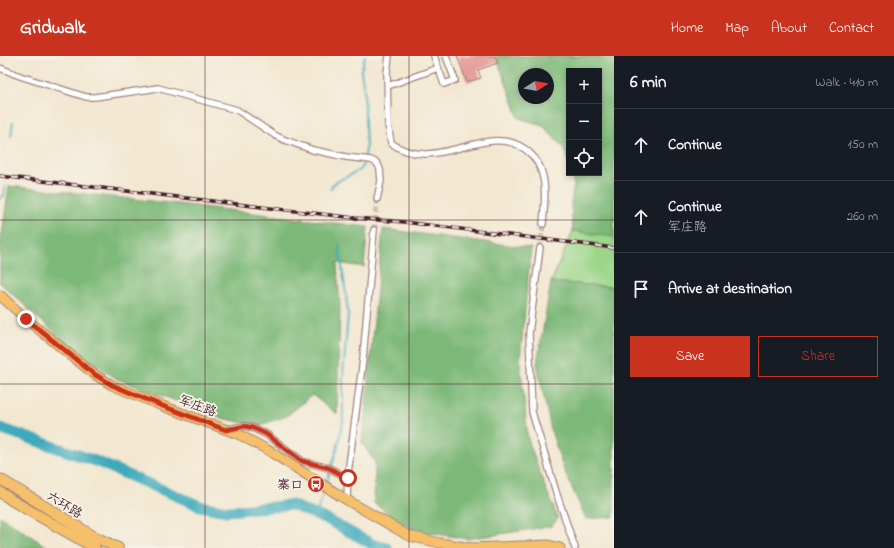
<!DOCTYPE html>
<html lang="en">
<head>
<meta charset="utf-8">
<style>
  :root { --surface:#171b24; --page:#20242c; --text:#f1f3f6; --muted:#9ea1a6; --line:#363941; --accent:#c8321e }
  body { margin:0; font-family:"Indie Flower","LXGW WenKai TC",sans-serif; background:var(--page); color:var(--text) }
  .controls { position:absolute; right:12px; top:12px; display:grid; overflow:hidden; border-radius:0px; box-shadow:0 2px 6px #0003 }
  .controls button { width:36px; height:36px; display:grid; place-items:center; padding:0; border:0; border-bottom:1px solid var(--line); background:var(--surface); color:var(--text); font:20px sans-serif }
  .compass { position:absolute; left:518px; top:12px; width:36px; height:36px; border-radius:50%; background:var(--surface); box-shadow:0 2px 6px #0003; rotate:79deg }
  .stop { position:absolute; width:12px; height:12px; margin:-9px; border:3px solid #c8321e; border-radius:50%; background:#fff }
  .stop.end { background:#c8321e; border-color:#fff; box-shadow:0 1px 4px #0008 }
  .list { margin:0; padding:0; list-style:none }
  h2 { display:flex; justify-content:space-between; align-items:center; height:52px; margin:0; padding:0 16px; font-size:17px }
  h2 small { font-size:13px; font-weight:400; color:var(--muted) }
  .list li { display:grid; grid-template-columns:26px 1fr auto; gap:12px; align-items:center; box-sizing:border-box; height:72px; padding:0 16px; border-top:1px solid var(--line) }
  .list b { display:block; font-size:15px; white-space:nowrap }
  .list p { margin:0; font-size:13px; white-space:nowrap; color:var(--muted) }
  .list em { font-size:13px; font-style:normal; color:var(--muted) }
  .actions { display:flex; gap:8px; padding:12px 16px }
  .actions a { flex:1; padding:9px 0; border:1px solid var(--accent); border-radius:0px; text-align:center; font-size:14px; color:var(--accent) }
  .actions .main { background:var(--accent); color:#fff }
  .icon { flex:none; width:22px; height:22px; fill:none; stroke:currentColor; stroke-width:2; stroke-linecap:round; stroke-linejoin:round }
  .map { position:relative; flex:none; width:614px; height:492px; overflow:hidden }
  header { display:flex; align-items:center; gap:24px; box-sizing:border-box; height:56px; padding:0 20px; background:var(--accent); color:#fff }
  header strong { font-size:19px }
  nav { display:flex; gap:22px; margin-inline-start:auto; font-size:14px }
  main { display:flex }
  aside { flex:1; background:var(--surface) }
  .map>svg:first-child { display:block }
</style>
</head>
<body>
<header>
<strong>Gridwalk</strong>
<nav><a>Home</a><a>Map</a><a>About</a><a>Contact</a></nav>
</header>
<main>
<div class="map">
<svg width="614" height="492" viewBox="0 0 614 492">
  <rect width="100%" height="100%" fill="#f7f3e8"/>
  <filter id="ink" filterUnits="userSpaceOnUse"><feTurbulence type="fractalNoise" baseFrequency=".025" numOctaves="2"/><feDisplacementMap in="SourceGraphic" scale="8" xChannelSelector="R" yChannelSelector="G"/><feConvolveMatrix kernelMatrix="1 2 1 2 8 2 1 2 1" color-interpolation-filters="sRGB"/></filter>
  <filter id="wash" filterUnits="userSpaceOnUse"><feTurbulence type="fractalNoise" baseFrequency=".012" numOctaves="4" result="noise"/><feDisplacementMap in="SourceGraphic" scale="16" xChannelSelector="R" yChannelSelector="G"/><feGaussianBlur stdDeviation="0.9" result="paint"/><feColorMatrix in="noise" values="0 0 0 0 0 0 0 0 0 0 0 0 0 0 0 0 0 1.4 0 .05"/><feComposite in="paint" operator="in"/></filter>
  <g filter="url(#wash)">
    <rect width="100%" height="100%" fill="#f2e7d0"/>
    <path fill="#9bd78b" stroke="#727b5b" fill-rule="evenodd" d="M496 0H614V231L551 226 573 175 571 147 574 129 571 117H599V15H569V109L564 92 542 69 519 62ZM524 18H548V42H524Z"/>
    <path fill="#7cb877" stroke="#636c51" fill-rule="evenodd" d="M496 0H614V181L573 175 571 147 574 129 571 117H599V15H569V109L564 92 542 69 519 62ZM524 18H548V42H524Z
      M9 130 170 147 368 171 364 211 337 207 340 250 337 358 312 339 287 360 257 370 222 362 117 323 66 287 0 227V178H2Z
      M383 173 531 192 520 304 528 383 542 423 558 462 552 470 468 483 413 474 374 447 375 406 362 387Z
      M551 226 614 231V461L586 463 563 412 551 374 537 308Z
      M0 460 49 492H0Z"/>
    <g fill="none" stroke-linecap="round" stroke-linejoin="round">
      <path stroke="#3caabb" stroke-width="2" d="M11 80 13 66
        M331 133 332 129C341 122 352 120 362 112L366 94 364 33 361 15 365 0
        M0 143 4 139 5 130
        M326 428 337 393 343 366V320L348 258 346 239 339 189
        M316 459 325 433"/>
      <path stroke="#3caabb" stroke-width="11" d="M0 372 98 406 200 450 227 455 292 449 326 463 372 488 387 492"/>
    </g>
    <g id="blocks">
      <path fill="#e59998" d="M457 0H495L498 7 478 14 481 22 467 26Z"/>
    </g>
  </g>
  <g filter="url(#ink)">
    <use href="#blocks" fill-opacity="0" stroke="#9e837e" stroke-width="1"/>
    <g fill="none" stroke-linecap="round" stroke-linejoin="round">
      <path stroke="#d0bfaf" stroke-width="5.5" stroke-dasharray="5.5 3" stroke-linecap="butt" d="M374 174 377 143
        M540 192 543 168"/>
      <g stroke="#9e837e" stroke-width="8">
        <path id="minor" d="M389 0 387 17 388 68 391 87C436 120 486 65 525 93 550 111 545 142 543 168
          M434 0 444 28 455 24 446 0
          M0 12 20 20 86 41H95L158 32 237 54 276 80 285 84 313 94 346 101 371 104 377 107 380 113 381 125 377 143
          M388 30 438 12
          M540 192 529 277 532 356 556 436 575 492
          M228 373 245 370 253 372 266 378 302 405 329 412 348 422
          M347 444 348 417 363 303 374 174"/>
      </g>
      <g stroke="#9e837e" stroke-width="11">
        <path id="primary" d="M0 239 26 263 63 293 94 318 112 329 160 349 238 378 266 393 347 444 409 480 440 487 471 492 548 489 560 492"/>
      </g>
      <g stroke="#9e837e" stroke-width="12">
        <path id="motorway" d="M0 423 93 480 118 492
          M0 436 11 444 95 492"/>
      </g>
      <use href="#minor" stroke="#fff" stroke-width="5.5"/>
      <use href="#primary" stroke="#f6c06b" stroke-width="9"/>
      <use href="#motorway" stroke="#f6c06b" stroke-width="10"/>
      <g stroke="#4a1f2b" stroke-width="3.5">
        <path id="rail" d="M0 120 355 162 404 166 614 192"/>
      </g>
      <use href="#rail" stroke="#f7f3e8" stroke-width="2" stroke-dasharray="6" stroke-linecap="butt"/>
    </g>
  </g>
  <g fill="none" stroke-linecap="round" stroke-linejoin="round" filter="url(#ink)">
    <path stroke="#c8321e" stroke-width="5" d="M26 263 94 318 112 329 160 349 226 374 245 370 253 372 266 378 302 405 329 412 348 422"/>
  </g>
  <path fill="none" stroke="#4a1f2b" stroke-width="1" stroke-opacity="0.55" d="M205 0V492M409 0V492M0 164H614M0 328H614"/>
  <defs>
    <g id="bus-disc" transform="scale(0.9)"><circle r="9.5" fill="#c8321e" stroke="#f7f3e8"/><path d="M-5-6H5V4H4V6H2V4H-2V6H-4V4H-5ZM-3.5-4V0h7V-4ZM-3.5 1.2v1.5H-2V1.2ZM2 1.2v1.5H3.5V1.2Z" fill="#fff"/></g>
  </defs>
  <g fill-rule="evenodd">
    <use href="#bus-disc" x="316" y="428"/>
  </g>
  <g text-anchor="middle" stroke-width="3.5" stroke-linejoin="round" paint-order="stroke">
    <g font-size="13" fill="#4a1f2b" stroke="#f7f3e8">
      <text transform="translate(198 349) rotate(20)" y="5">军庄路</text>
      <text transform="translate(65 448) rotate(31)" y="5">六环路</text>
    </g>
    <g font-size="13" fill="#4a1f2b" stroke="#f7f3e8" text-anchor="end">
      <text x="303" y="433">寨口</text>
    </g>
  </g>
</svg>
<div class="controls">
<button>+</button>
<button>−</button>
<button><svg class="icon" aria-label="locate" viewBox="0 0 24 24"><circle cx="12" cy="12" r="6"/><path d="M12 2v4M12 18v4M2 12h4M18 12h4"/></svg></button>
</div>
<svg class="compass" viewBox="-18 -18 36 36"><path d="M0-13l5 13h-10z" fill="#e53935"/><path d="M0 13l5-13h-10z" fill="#9ea1a6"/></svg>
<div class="stop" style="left:348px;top:422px"></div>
<div class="stop end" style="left:26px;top:263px"></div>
</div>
<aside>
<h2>6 min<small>Walk · 410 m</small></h2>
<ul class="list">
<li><svg class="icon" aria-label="ahead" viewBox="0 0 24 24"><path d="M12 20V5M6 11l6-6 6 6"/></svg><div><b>Continue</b></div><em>150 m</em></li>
<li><svg class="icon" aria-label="ahead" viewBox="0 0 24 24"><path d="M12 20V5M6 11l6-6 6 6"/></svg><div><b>Continue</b><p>军庄路</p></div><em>260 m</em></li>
<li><svg class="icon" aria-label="arrive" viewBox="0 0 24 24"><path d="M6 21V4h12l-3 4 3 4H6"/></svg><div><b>Arrive at destination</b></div></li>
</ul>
<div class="actions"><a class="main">Save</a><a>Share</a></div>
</aside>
</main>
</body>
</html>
